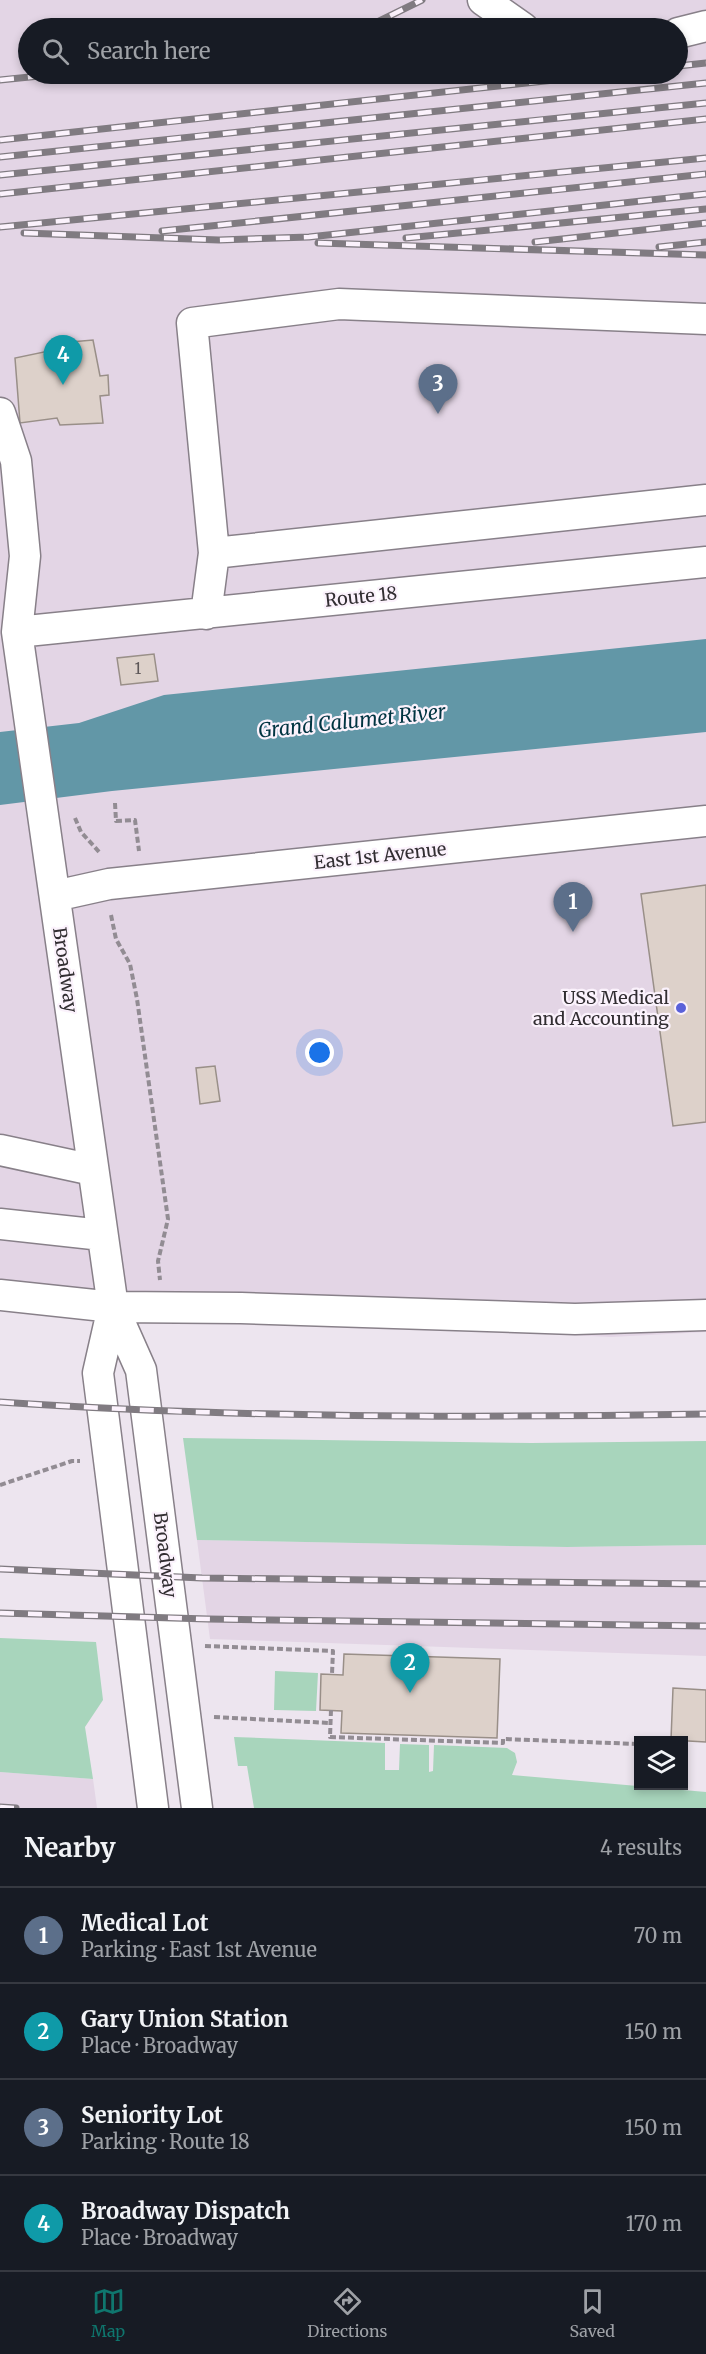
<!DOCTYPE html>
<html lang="en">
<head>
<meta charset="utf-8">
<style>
  :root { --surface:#171b24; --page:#20242c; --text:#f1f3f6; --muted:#9ea1a6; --line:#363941; --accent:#0f766e }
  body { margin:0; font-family:Merriweather,serif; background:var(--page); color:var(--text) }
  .controls { position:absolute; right:18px; bottom:18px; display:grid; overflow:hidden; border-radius:0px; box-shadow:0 3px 9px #0003 }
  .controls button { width:54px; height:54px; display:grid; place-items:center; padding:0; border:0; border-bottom:2px solid var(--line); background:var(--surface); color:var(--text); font:30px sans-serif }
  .you { position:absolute; left:320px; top:1053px; width:21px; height:21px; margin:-15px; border:4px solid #fff; border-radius:50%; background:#1a73e8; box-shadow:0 0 0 9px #1a73e833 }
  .badge { display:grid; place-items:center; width:39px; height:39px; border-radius:50%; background:var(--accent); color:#fff; font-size:20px; font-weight:700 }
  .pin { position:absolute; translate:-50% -50px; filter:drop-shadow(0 2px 3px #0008) }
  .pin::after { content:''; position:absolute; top:32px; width:21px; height:18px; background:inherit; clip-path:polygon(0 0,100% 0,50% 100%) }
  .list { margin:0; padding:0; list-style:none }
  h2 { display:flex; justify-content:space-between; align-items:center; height:78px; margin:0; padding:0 24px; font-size:26px }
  h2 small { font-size:20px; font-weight:400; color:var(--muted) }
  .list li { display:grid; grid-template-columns:39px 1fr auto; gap:18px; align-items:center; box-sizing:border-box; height:96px; padding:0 24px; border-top:2px solid var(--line) }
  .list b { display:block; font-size:22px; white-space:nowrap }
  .list p { margin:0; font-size:20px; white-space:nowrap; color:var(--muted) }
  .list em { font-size:20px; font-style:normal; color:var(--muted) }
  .icon { flex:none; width:33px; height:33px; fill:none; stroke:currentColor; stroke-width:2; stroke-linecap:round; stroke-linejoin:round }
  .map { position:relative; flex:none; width:706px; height:1808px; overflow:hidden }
  .search { position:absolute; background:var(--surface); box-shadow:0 3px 9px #0003; left:18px; right:18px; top:18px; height:66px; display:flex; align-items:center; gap:15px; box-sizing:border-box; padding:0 21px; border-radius:33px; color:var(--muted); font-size:22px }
  .sheet { height:462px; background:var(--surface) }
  nav { display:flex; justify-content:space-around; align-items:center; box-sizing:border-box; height:84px; border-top:2px solid var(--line); background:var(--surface); font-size:16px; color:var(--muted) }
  nav a { display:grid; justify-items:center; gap:3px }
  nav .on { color:var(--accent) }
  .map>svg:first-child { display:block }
</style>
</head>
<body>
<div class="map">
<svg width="706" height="1808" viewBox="0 0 706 1808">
  <rect width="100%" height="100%" fill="#ede5ef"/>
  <path fill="#e3d5e5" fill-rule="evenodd" d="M0 0H706V1332L611 1337 0 1306ZM28 28H678V74H28Z
    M197 1540 567 1547 706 1545V1656L210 1639Z
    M0 1772 93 1779 97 1808H0Z"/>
  <path fill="#a8d5bc" d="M183 1438 532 1443 706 1441V1545L567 1547 197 1540Z
    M0 1638 96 1642 103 1700 85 1727 93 1779 0 1772Z
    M275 1671 318 1673 316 1711 274 1710Z
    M234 1737 385 1743V1770H399L400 1744 429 1745V1772L433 1771 434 1745 507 1748 515 1753 517 1762 512 1775 706 1792V1808H254L247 1766H238Z"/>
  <path fill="#6297a7" d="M706 639V732L112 791 0 805V732L79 723 164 695Z"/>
  <path fill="#ddd1ca" stroke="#998f88" stroke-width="1.5" d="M93 340 100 376 108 375 109 395 100 396 103 423 60 425 57 418 20 423 15 358 49 351 48 344Z
    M154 654 158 681 121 685 117 658Z
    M706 885V1122L673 1126 641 894Z
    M215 1066 220 1101 200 1104 196 1068Z
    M344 1654 500 1659 497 1738 341 1733 342 1711 320 1710 321 1674 343 1675Z
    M673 1688 706 1690V1742L671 1740Z"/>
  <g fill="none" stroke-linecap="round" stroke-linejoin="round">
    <g stroke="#888089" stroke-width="33">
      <path id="minor" d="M483 0 523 28
        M678 33 706 26
        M0 413 16 461 25 556 17 632 113 1307 141 1370 197 1808
        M214 553 192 323 339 304 706 319
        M206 614 214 553 706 500
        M17 632 706 562
        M55 896 109 884 706 821
        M0 1150 93 1170
        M0 1224 102 1235
        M0 1295 113 1307 241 1308 575 1319 706 1315
        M113 1307 98 1373 153 1808"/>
    </g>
    <path stroke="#928c93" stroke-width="4" stroke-dasharray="6 3" stroke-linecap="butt" d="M115 803 116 821 135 820 139 851
      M75 818 81 832 101 854
      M111 915 116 939 130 964 137 999 168 1219 158 1261 160 1280
      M0 1485 72 1461H80
      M205 1646 333 1651 332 1674
      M331 1710 330 1737 503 1743V1739L638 1744
      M214 1717 330 1723"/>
    <use href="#minor" stroke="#fff" stroke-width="30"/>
    <g stroke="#807b81" stroke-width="7">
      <path id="rail" d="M365 28 422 0
        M678 66 706 63
        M0 80 59 74
        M0 140 610 74
        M0 157 706 83
        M0 175 706 103
        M0 194 706 119
        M0 227 706 158
        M162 231 706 174
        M24 233 219 240 309 237 706 194
        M406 238 706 209
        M535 242 706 223
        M318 243 706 255
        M659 247 706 242
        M0 1402C235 1418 471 1418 706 1414
        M0 1569 202 1578 706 1584
        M0 1613 208 1619 706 1626
        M0 1807 16 1808"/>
    </g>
    <use href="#rail" stroke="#fbf2fc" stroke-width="4.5" stroke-dasharray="14" stroke-linecap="butt"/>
  </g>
  <circle fill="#5a61d9" stroke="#fbf2fc" stroke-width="2" cx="681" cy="1008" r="6"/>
  <g text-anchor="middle" stroke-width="4.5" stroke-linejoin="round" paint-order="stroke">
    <g font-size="15" fill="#5d5758">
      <text x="138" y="674">1</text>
    </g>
    <g font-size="18" fill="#322e32" stroke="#fbf2fc">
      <text transform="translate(361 597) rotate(-6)" y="6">Route 18</text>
      <text transform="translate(380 856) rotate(-6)" y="6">East 1st Avenue</text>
      <text transform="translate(65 970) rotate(82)" y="6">Broadway</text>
      <text transform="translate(165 1555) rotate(83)" y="6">Broadway</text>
    </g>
    <g font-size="18" fill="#322e32" stroke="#fbf2fc" text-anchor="end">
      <text x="669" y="1004">USS Medical<tspan x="669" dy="21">and Accounting</tspan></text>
    </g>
    <g font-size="20" font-style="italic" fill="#003441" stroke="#fbf2fc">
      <text transform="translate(352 721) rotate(-6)" y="7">Grand Calumet River</text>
    </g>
  </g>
</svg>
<div class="controls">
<button><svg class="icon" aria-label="layers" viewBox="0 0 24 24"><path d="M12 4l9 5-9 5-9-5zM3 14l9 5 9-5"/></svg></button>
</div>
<div class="you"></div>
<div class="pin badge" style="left:573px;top:932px;background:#5c6f8a">1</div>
<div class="pin badge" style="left:410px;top:1693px;background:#0f9aa8">2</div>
<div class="pin badge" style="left:438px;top:414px;background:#5c6f8a">3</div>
<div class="pin badge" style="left:63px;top:385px;background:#0f9aa8">4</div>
<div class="search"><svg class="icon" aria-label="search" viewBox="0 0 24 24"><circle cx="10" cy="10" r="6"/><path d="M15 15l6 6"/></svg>Search here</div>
</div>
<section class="sheet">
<h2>Nearby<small>4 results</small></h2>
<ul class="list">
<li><span class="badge" style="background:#5c6f8a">1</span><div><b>Medical Lot</b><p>Parking · East 1st Avenue</p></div><em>70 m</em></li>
<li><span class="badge" style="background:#0f9aa8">2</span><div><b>Gary Union Station</b><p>Place · Broadway</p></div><em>150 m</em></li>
<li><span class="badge" style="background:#5c6f8a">3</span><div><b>Seniority Lot</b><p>Parking · Route 18</p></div><em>150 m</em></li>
<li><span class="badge" style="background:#0f9aa8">4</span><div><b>Broadway Dispatch</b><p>Place · Broadway</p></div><em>170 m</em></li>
</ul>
</section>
<nav>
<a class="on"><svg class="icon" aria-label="map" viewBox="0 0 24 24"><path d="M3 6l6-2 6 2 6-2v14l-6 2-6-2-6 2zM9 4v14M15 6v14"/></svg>Map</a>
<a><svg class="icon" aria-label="directions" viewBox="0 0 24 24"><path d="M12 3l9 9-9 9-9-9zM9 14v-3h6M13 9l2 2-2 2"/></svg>Directions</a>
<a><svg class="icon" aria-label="saved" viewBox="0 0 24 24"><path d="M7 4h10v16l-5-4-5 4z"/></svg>Saved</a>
</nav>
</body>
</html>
